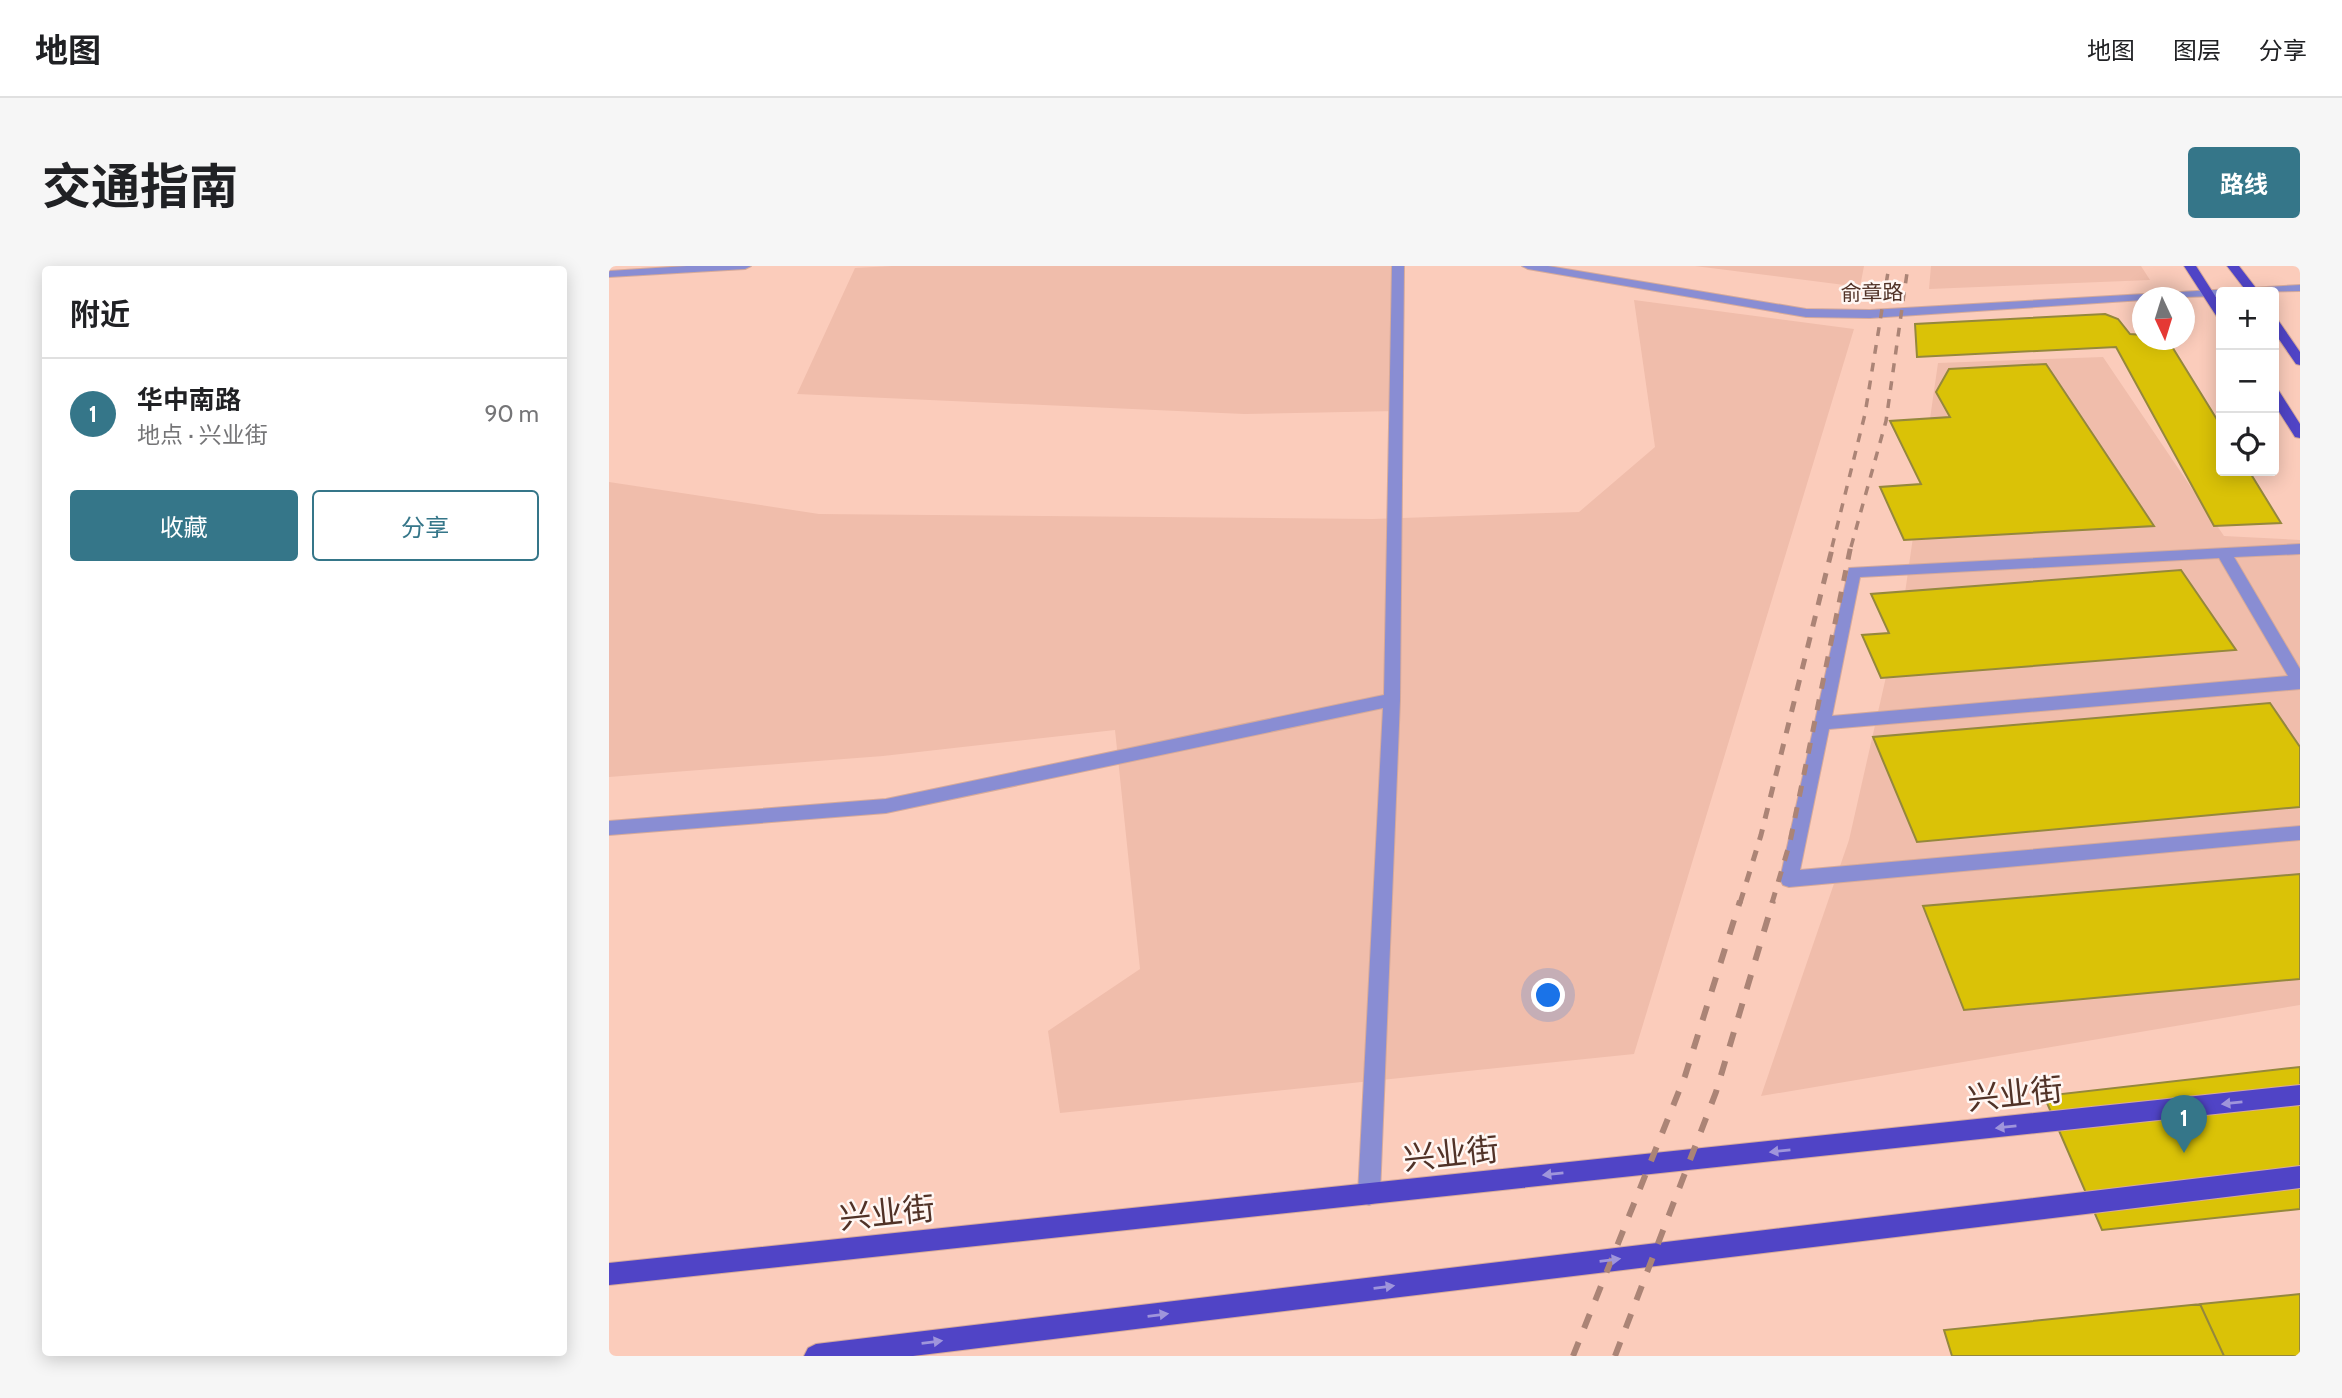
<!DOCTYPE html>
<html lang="zh">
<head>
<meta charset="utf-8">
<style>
  :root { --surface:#fff; --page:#f6f6f6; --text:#202124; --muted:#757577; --line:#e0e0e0; --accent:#357689 }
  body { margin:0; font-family:Cabin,"Noto Sans SC",sans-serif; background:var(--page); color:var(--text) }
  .controls { position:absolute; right:21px; top:21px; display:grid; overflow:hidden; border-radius:7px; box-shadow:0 4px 18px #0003 }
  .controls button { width:63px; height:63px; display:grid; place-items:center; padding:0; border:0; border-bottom:2px solid var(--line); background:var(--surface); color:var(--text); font:35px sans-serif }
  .compass { position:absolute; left:1523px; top:21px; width:63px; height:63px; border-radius:50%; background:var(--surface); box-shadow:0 4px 18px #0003; rotate:176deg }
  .you { position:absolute; left:940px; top:730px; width:24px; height:24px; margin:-18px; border:5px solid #fff; border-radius:50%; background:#1a73e8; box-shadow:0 0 0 10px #1a73e833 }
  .badge { display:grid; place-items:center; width:46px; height:46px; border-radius:50%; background:var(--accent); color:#fff; font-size:23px; font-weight:700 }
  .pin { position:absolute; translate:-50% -58px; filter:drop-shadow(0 2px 4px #0008) }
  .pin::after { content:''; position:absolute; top:37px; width:24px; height:21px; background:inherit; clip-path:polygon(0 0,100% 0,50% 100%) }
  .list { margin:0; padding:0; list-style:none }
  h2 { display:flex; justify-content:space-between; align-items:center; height:91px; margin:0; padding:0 28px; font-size:30px }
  h2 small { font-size:23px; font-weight:400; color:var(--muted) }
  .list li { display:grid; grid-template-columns:46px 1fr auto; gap:21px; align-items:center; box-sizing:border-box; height:112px; padding:0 28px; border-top:2px solid var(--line) }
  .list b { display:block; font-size:26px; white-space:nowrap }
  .list p { margin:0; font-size:23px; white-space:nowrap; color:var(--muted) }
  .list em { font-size:23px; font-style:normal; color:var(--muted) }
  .actions { display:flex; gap:14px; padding:21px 28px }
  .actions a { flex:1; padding:16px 0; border:2px solid var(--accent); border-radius:7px; text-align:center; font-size:24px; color:var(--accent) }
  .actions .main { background:var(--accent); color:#fff }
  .icon { flex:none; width:38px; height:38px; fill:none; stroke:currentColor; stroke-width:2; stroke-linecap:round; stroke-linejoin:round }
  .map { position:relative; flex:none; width:1691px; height:1090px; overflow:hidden; border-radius:7px }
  header { display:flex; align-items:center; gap:42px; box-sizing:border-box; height:98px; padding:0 35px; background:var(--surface); border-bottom:2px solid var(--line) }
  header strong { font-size:33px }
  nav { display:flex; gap:38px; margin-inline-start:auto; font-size:24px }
  .intro { display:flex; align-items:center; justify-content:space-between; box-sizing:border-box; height:168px; padding:0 42px }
  h1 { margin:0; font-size:49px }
  .button { padding:18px 32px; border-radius:7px; background:var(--accent); color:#fff; font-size:24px; font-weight:700 }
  main { display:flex; gap:42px; padding:0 42px }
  aside { flex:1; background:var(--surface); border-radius:7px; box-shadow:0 4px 18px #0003 }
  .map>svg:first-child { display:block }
</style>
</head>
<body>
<header>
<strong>地图</strong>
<nav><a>地图</a><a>图层</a><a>分享</a></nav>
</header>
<div class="intro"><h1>交通指南</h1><a class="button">路线</a></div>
<main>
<aside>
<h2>附近<small></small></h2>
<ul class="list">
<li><span class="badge">1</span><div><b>华中南路</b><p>地点 · 兴业街</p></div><em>90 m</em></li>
</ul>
<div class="actions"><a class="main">收藏</a><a>分享</a></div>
</aside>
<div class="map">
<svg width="1691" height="1090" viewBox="0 0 1691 1090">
  <rect width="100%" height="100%" fill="#fbccbb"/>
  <path fill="#f0bdab" d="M283 0H795L787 145 635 148 188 128 246 2Z
    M1086 0H1255L1251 21Z
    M1322 0H1532L1541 14 1320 23Z
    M1025 34 1245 63 1025 788 451 847 439 765 531 703 506 464 274 490 0 511V216L210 248 764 253 970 246 1046 181Z
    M1494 91 1615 270 1691 274V739L1152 830 1240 574 1296 327 1329 97Z"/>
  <path fill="#dac207" stroke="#95883c" stroke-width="2" d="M1496 48 1509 53 1521 68 1534 69V74H1553L1562 79 1612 160V205H1640L1672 257 1605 260 1507 81 1308 91 1306 58Z
    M1437 98 1545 260 1295 274 1271 221 1312 218 1281 155 1341 151 1327 126 1340 103Z
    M1572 304 1627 384 1272 412 1253 369 1280 367 1262 328Z
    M1661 437 1691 481V541L1308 576 1264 471Z
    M1691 608V713L1355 744 1314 640Z
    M1691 801V943L1493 964 1435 830Z
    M1691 1028V1090H1615L1591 1038Z
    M1691 1028V1090H1343L1335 1064Z"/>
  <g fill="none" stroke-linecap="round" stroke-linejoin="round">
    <g stroke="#d6aa9a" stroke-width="2">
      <path id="minor" d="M78 0H142L136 3 0 11V5Z
        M783 0H795L791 434 771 928 768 936 760 939 752 936 749 928 774 442 277 547 0 569V555L277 533 775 429Z
        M913 0H939L1197 43 1261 44 1691 19V25L1612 26V30L1534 32V34L1261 52 1197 51 919 3Z
        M1691 278V288L1625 291 1691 403V423L1220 463 1191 604 1691 560V574L1180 621 1174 619 1171 613 1240 302ZM1610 292 1679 410 1223 450 1251 311Z"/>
    </g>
    <g stroke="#d6aa9a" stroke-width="2">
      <path id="major" d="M1575 0H1587L1612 39V52L1608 51Z
        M1618 0H1630L1650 26H1638Z
        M1665 53 1669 54 1691 86V99L1687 98 1665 66Z
        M1665 124 1670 125 1691 158V172L1686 171 1665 138Z
        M1691 819V839L0 1019V997Z
        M1691 900V922L304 1090H195L199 1082 207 1078Z"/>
    </g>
    <use href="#minor" fill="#898dd3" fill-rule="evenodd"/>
    <use href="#major" fill="#5044c6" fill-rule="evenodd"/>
    <path stroke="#ab8476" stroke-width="3.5" stroke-dasharray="9 9" stroke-linecap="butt" d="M1223 281 1256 148 1280 0
      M1242 281 1277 155 1299 0"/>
    <path stroke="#ab8476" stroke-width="5" stroke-dasharray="11 11" stroke-linecap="butt" d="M1131 637 1152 569 1224 279
      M1163 637 1181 576 1242 279"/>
    <path stroke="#ab8476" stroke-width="6" stroke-dasharray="15 15" stroke-linecap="butt" d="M964 1090 1076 810 1131 635
      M1006 1090 1107 826 1164 635"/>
  </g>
  <defs><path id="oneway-solid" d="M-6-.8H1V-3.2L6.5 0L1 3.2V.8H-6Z" transform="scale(1.75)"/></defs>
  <g fill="#9f95db">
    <use href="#oneway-solid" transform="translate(1623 837) rotate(174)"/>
    <use href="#oneway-solid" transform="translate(1397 861) rotate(174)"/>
    <use href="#oneway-solid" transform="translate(1171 885) rotate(174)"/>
    <use href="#oneway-solid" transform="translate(944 908) rotate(174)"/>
    <use href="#oneway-solid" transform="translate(1001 994) rotate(-7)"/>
    <use href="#oneway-solid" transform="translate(775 1021) rotate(-7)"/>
    <use href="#oneway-solid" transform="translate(549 1049) rotate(-7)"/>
    <use href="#oneway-solid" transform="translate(323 1076) rotate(-7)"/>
  </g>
  <g text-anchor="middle" stroke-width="5" stroke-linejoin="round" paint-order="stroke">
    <g font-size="21" fill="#513227" stroke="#fff7f4">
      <text transform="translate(1263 27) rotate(-1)" y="7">俞章路</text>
    </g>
    <g font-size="32" fill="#513227" stroke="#fff7f4">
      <text transform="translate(1406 828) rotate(-6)" y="11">兴业街</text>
      <text transform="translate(842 888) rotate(-6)" y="11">兴业街</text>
      <text transform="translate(278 947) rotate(-6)" y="11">兴业街</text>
    </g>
  </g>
</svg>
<div class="controls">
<button>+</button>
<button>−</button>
<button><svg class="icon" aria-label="locate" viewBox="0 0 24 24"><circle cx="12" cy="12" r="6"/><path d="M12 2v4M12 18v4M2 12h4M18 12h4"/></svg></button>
</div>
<svg class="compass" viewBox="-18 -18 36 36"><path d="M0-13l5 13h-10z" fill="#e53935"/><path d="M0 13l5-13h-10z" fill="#757577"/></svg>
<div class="you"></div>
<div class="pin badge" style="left:1575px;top:887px">1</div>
</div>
</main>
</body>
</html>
